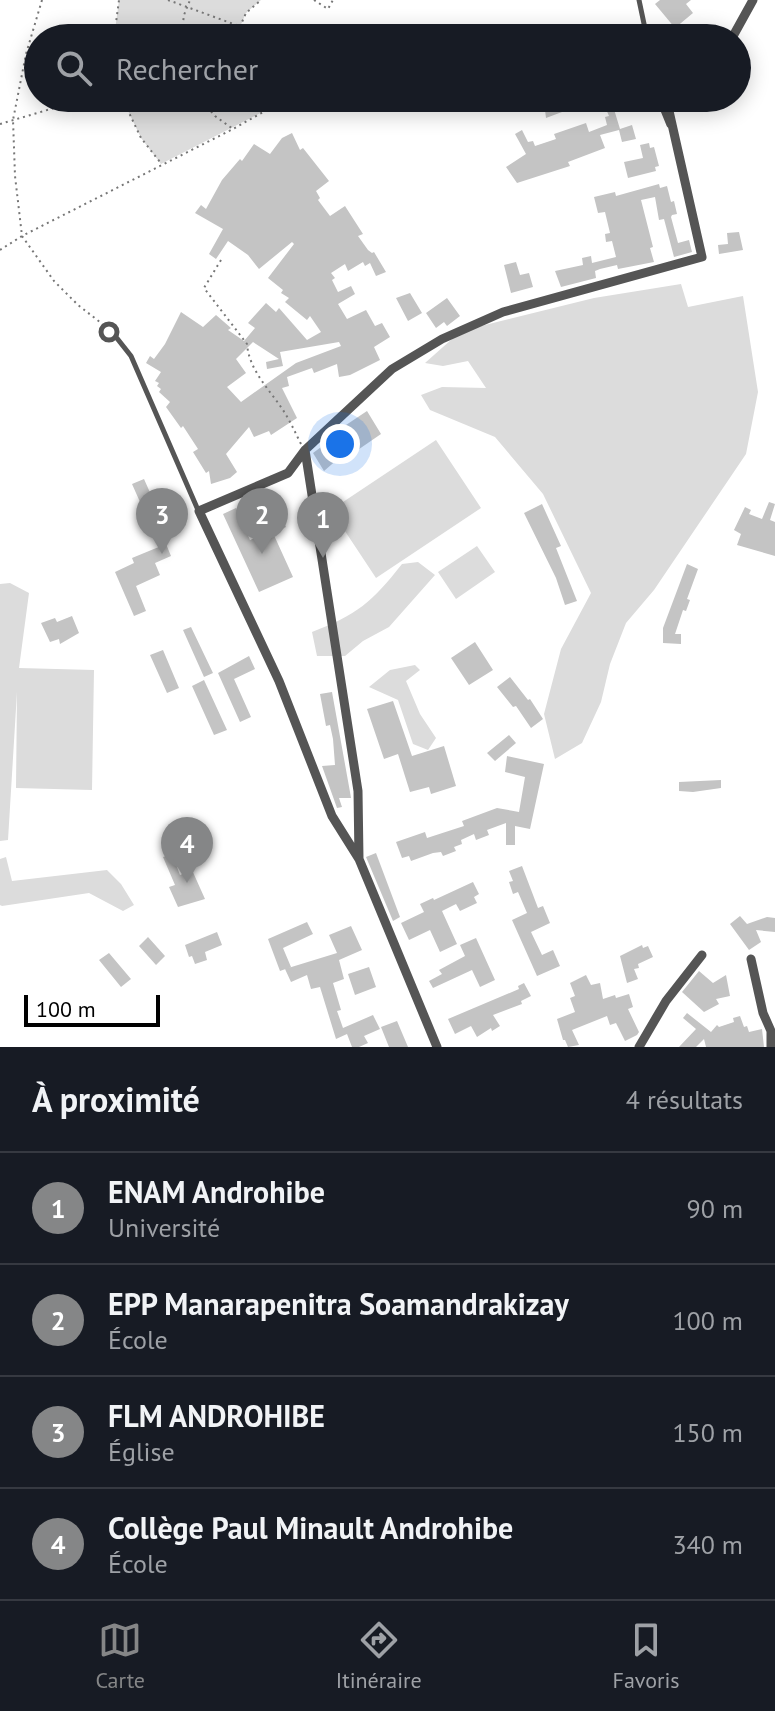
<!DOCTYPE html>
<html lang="fr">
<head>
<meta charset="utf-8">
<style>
  :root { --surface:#171b24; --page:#242831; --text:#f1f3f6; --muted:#9ea1a6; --line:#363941; --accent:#858687 }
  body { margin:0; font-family:"PT Sans",sans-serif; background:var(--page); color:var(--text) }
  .scale { position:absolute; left:24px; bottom:20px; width:136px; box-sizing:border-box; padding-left:8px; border:4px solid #000; border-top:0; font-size:22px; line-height:28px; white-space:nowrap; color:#000; -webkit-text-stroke:6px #fff; paint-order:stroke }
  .you { position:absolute; left:340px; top:444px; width:28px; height:28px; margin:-20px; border:6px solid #fff; border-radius:50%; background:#1a73e8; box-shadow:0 0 0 12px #1a73e833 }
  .badge { display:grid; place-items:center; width:52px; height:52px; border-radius:50%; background:var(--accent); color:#fff; font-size:26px; font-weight:700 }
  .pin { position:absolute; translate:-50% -66px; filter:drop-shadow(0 2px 4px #0008) }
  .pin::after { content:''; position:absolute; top:42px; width:28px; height:24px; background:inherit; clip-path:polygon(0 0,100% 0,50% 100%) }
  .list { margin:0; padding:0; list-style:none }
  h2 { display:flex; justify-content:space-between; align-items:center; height:104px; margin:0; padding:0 32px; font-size:34px }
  h2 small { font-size:26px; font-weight:400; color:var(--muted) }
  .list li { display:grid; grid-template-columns:52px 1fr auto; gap:24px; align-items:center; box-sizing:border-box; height:112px; padding:0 32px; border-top:2px solid var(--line) }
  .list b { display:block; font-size:30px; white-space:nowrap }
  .list p { margin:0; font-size:26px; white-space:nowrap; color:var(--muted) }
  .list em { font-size:26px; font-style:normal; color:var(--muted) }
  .icon { flex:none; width:44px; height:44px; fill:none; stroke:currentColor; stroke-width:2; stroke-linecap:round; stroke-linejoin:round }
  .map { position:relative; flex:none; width:775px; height:1047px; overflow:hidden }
  .search { position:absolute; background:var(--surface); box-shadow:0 4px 20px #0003; left:24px; right:24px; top:24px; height:88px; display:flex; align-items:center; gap:20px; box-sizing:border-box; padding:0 28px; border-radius:44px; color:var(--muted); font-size:30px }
  .sheet { height:552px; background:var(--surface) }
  nav { display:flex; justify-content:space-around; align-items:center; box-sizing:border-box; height:112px; border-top:2px solid var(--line); background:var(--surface); font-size:22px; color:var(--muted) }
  nav a { display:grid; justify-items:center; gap:4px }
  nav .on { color:var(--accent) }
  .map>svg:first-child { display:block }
</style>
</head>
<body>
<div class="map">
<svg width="775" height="1047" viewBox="0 0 775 1047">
  <rect width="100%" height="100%" fill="#fff"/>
  <path fill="#dcdcdc" d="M119 0H261L246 13 235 38H114Z
    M122 98H267L276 105 161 164 141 138Z
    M681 284 688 307 743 296 758 392 746 454 654 590 626 623 610 664 601 702 582 743 555 759 544 714 561 649 591 593 543 494 495 437 430 410 421 395 442 387 486 388 468 361 443 366 425 363 461 331 594 298Z
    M436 440 481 508 376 578 331 510Z
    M477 546 495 572 456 599 438 572Z
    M418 562 435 575 389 627 363 641 345 656H317L312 632C357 615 372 602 402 564Z
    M10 583 29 593 19 668 94 670 92 790 16 788 17 692 8 840 0 841V584Z
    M415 665 420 670 406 681 420 714 436 738 428 750 413 744 398 700 369 687 390 670Z
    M6 857 12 881 107 870 121 884 134 905 123 911 89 893 2 906 0 905V859Z"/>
  <path fill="#c4c4c4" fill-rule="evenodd" d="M660 0H691L686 4 693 13 675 28 655 4Z
    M576 98H607L588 107 586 103 546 118 545 110Z
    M613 106 620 129 632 125 636 139 622 142 619 130 600 135 605 148 568 162 570 166 517 183 506 167 526 154 515 134 522 130 528 142 533 141 535 146 556 139 554 134 586 123 589 132 607 125 605 117 609 116 606 109Z
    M292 133 300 150 303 148 329 181 316 191 320 198 318 200 330 216 345 206 363 234 358 236 368 250 372 253 374 252 386 272 376 276 370 263 365 266 363 262 348 271 345 264 331 273 335 278 332 280 338 292 351 286 355 294 338 304 347 319 366 310 375 326 382 323 390 337 374 347 380 360 350 375 339 377 337 364 314 373 312 368 287 377 289 386 282 388 297 418 271 435 269 431 254 437 249 427 226 454 237 472 230 478 211 484 209 471 206 473 193 452 198 449 183 426 181 428 166 407 170 402 159 392 161 389 157 386 159 383 155 381 161 372 146 363 150 356 154 359 165 344 181 312 203 327 216 315 231 328 228 330 244 341 255 328 248 323 266 303 276 312 279 308 307 340 321 332 310 316 307 320 285 302 289 298 281 293 283 290 268 278 294 244 292 242 259 269 248 255 228 241 216 259 209 254 223 229 195 213 201 205 206 209 222 180 240 159 242 161 254 144 270 154 282 138ZM253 342 279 359 266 362 267 369 283 366 280 352 339 342 341 346 296 363 241 402 227 387 246 373 236 359Z
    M649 143 650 148 654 147 659 166 655 167 656 171 628 178 624 162 643 158 640 145Z
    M659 184 660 188 667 186 671 202 674 201 677 214 672 215 671 217 678 243 689 240 692 252 674 257 664 219 659 220 655 197 641 200 653 247 650 248 654 262 618 269 617 265 600 269 595 271 596 278 561 287 555 271 583 265 582 258 591 256 592 263 616 257 612 241 606 242 605 234 610 233 605 212 598 213 594 197 615 192 616 196Z
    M739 232 743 250 719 254 718 245 728 244 727 233Z
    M516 262 520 275 529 273 533 287 511 293 504 265Z
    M410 293 422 313 408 321 396 298Z
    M447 298 460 316 447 326 444 322 436 328 426 313Z
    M367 411 381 434 349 456 346 452 324 471 313 453 336 436 334 433Z
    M144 479 156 506 144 511 132 484Z
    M769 502 775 504 770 520 775 522V556L737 545 741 534 734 530 745 507 751 510 749 514 762 519Z
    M542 504 561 546 556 548 577 601 565 605 556 578 524 513Z
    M236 508 250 540 264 534 257 519 279 512 286 527 273 533 293 577 259 592 223 514Z
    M179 512 186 525 159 538 153 524Z
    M166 544 171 556 155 563 160 575 136 586 146 611 134 616 115 572 134 563 132 558Z
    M687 564 698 569 687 599 690 600 686 611 683 610 675 634H681V644L663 643V628Z
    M72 616 79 633 60 644 59 639 50 642 41 623 55 618 57 622Z
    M191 627 213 673 204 677 183 630Z
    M475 642 493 670 469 685 451 658Z
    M163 650 179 688 167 693 150 655Z
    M249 656 255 669 234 679 251 717 240 722 218 673Z
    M510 677 528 700 530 699 543 719 531 728 516 706 513 707 497 687Z
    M204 680 227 730 214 735 192 686Z
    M332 692 350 792 351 798H339L342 807 337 808 322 766 335 765 333 739 330 725 326 726 320 694Z
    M393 701 412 756 444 746 456 786 431 794 429 787 410 792 398 754 384 759 367 709Z
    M509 735 516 743 495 761 487 753Z
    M507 756 544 764 530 829 515 826V845H506V823L487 830 489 835 476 840 474 834 461 840 462 844 454 847 456 851 443 856 441 852 433 853 411 861 409 856 402 858 396 842 425 832 427 838 464 826 462 821 497 808 519 812 525 777 505 772Z
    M721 780V788L693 792 679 791V782Z
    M376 853 400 917 393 921 366 857Z
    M172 854 180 875 192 870 205 899 178 907 169 887 175 885 163 857Z
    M522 866 538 908 543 906 550 923 531 932 542 955 553 950 560 966 537 976 512 920 527 913 518 892 513 894 509 882 513 881 509 871Z
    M473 882 479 894 474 897 477 903 460 911 456 904 442 911 457 944 440 952 430 930 409 940 401 923 424 912 420 904 433 898 434 900Z
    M740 916 747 924 767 917 775 918V932L756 930 761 942 749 950 730 924Z
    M307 922 313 934 283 948 291 967 280 971 268 939Z
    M351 926 362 950 339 960 344 979 333 983 341 1010 337 1011 343 1028 373 1015 380 1029 364 1036 368 1043 359 1047H352L347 1034 336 1039 320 987 311 989 307 975 291 982 285 969 337 953 329 935Z
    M217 932 222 945 205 952 207 960 195 964 192 956 189 957 185 945Z
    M148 937 165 956 156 965 139 946Z
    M476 938 495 980 480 987 472 970 433 988 429 981 442 974 439 970 465 956 460 945Z
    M642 945 643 948 648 946 653 957 638 964 639 968 634 969 638 979 627 983 620 956Z
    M109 953 131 979 121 987 99 960Z
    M369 967 376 987 355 995 348 974Z
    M699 971 713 983 726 975 730 996 716 999 719 1004 704 1012 682 992Z
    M586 975 591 985 600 983 603 999 615 995 616 998 629 994 633 1007 628 1009 639 1032 637 1035 625 1041 616 1023 610 1025 607 1016 572 1030 579 1045 568 1047 565 1040H563L557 1019 575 1012 570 998 575 996 570 983Z
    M524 983 531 996 521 1001 522 1004 493 1015 500 1026 492 1031 491 1028 477 1037 471 1026 455 1034 448 1019 519 989 518 986Z
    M687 1013 711 1032 717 1025 719 1027 734 1022 733 1018 740 1016 744 1027 747 1026 749 1032 762 1029 764 1047H706L704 1039 696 1047H679L696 1029 683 1018Z
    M397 1021 408 1047H389L381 1027Z"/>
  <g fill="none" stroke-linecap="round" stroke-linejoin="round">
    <path stroke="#777" stroke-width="2" stroke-dasharray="2 4" stroke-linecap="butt" d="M42 0 26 54 13 120 15 176 22 236 54 281 78 305 105 326
      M168 0 239 26
      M314 0 328 9 333 0
      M114 38 119 0
      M181 38 184 15 190 0
      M235 38 246 13 261 0
      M122 98 141 138 160 162
      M199 98 215 116 233 129
      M267 98 275 105
      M0 124 88 98
      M0 250 22 236 233 129 288 98
      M221 260 204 288 247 344C249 370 269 389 283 410 290 421 295 432 301 444"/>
    <path stroke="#555" stroke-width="5" d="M639 0 647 38
      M658 98 669 125
      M101 332a8 8 0 1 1 16 0a8 8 0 1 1-16 0Z
      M116 337 131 356 198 510"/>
    <path stroke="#555" stroke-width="9" d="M732 38 753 0
      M305 450 358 791 359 859
      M751 959 763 1013 771 1031V1047
      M437 1047 359 859 332 816 279 681 199 511 288 473 305 450 392 369 442 339 503 312 702 257 669 111 680 98
      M639 1047 666 1001 702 955"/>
  </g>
</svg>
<div class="scale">100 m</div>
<div class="you"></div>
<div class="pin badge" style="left:323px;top:558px">1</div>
<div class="pin badge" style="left:262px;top:554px">2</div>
<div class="pin badge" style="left:162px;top:554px">3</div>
<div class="pin badge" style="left:187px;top:883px">4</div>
<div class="search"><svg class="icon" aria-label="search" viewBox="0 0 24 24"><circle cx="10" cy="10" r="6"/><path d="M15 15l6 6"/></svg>Rechercher</div>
</div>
<section class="sheet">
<h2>À proximité<small>4 résultats</small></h2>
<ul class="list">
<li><span class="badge">1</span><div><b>ENAM Androhibe</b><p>Université</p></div><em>90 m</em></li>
<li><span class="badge">2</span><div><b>EPP Manarapenitra Soamandrakizay</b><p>École</p></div><em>100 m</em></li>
<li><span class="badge">3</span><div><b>FLM ANDROHIBE</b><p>Église</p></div><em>150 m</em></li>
<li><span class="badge">4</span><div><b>Collège Paul Minault Androhibe</b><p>École</p></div><em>340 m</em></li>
</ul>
</section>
<nav>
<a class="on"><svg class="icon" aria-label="map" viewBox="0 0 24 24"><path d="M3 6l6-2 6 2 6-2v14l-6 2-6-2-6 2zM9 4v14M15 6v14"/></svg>Carte</a>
<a><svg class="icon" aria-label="directions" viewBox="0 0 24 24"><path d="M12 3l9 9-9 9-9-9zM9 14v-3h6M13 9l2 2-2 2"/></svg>Itinéraire</a>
<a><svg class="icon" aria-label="saved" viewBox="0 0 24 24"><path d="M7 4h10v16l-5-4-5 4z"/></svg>Favoris</a>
</nav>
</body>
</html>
